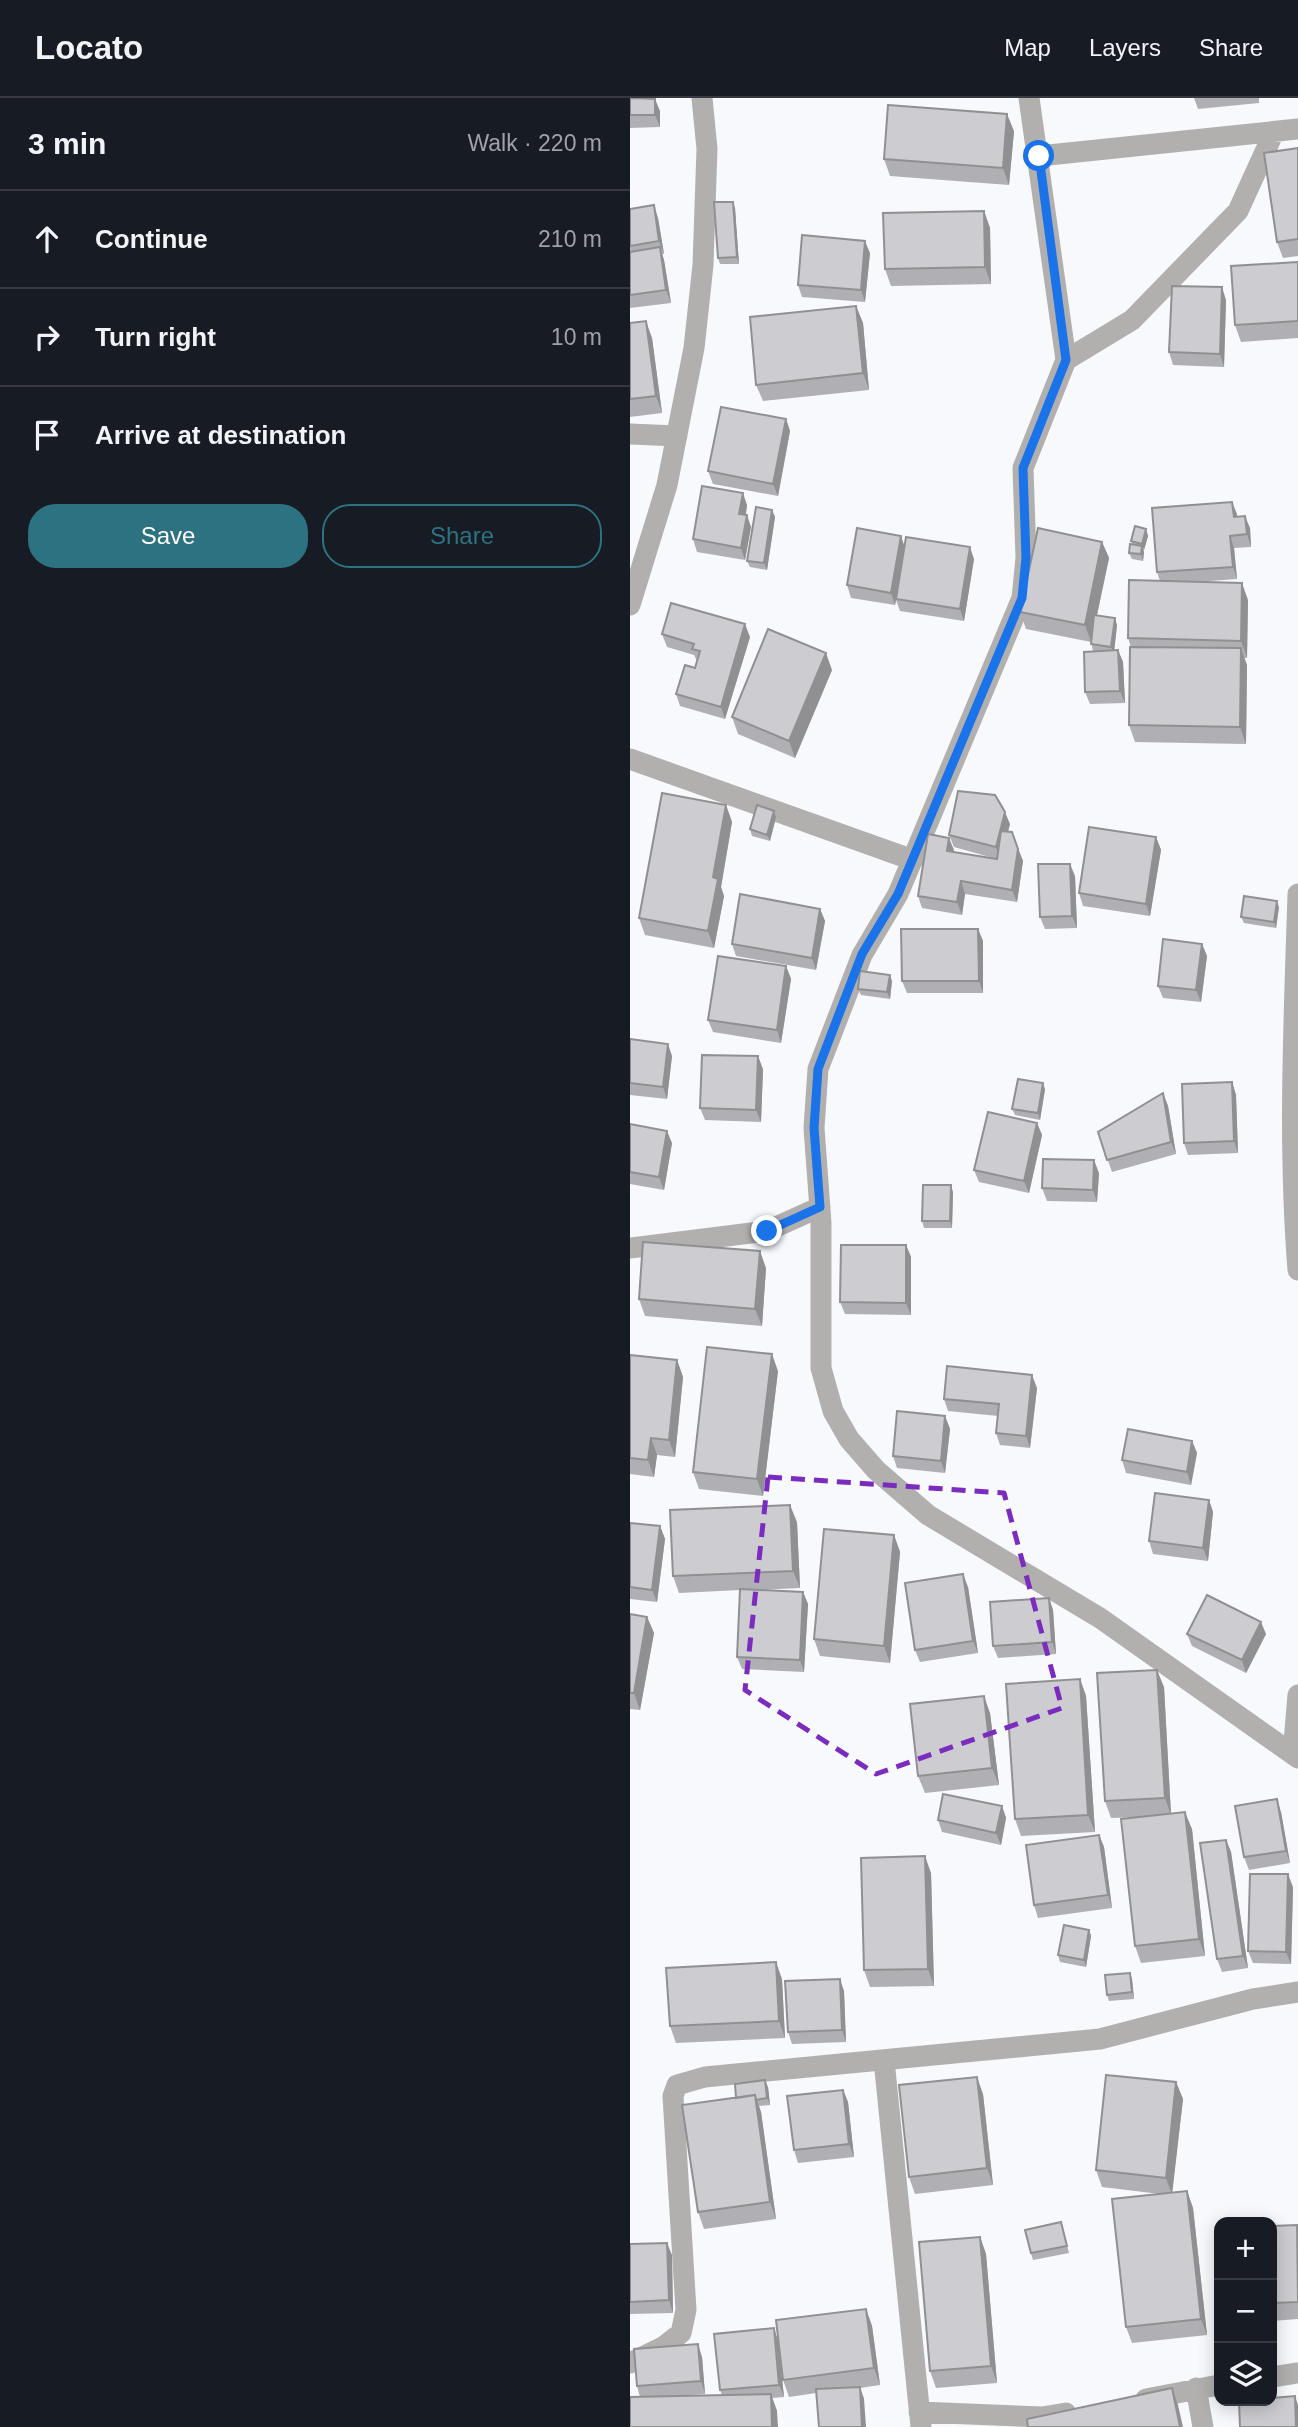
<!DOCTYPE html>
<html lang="en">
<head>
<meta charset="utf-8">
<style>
  :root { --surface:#171b24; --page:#242831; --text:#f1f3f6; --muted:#9ea1a6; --line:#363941; --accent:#2d7281 }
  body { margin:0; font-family:Arial,sans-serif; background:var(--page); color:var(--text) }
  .controls { position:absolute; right:21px; bottom:21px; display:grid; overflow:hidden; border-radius:14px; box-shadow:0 4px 18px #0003 }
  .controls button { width:63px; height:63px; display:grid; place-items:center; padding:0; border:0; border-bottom:2px solid var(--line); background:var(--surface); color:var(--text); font:35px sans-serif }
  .stop { position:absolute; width:21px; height:21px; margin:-16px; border:5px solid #1a73e8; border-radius:50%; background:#fff }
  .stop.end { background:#1a73e8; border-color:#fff; box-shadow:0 2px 7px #0008 }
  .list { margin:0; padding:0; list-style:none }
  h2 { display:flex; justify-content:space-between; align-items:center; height:91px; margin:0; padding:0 28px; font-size:30px }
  h2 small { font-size:23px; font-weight:400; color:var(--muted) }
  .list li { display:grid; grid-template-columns:46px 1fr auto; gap:21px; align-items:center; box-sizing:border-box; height:98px; padding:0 28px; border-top:2px solid var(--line) }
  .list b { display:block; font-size:26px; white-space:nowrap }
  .list em { font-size:23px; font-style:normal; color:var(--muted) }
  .actions { display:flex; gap:14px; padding:21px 28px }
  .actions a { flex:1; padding:16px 0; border:2px solid var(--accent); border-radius:28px; text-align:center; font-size:24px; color:var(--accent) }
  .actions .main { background:var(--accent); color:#fff }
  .icon { flex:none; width:38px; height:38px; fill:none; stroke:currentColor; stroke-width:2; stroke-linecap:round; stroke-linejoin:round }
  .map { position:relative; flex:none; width:668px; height:2329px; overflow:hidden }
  header { display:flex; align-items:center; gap:42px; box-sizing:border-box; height:98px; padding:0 35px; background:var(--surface); border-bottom:2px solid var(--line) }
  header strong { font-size:33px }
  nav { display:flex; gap:38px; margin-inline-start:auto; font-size:24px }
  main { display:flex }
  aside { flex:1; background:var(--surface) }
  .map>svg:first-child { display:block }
</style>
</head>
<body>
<header>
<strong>Locato</strong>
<nav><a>Map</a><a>Layers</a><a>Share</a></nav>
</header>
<main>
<aside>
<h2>3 min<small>Walk · 220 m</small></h2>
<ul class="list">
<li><svg class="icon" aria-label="ahead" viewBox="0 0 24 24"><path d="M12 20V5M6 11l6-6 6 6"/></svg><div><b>Continue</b></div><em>210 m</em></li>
<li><svg class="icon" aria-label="right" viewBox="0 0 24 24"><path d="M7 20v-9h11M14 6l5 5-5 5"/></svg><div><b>Turn right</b></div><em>10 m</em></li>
<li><svg class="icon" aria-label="arrive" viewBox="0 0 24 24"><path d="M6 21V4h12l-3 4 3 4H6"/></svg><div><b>Arrive at destination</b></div></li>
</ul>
<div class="actions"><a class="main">Save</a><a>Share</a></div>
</aside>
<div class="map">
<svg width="668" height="2329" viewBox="0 0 668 2329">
  <rect width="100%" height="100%" fill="#f8f9fd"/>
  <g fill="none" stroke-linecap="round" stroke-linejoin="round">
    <path stroke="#b2b0af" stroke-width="21" d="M399 0 436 262 393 370 396 460 392 500 268 796 232 857 188 971 184 1030 191 1125V1270L203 1313 219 1341 246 1372 298 1417 470 1520 668 1660
      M409 58 668 31
      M436 262 502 222 608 113 644 34
      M0 336 47 338
      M0 507 37 387 64 250 73 167 77 51 72 0
      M0 661 283 762
      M668 796C664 921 658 1047 668 1172
      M0 1150 137 1133 190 1109
      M663 1656 668 1597
      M254 1962 291 2329
      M0 2265 33 2249 51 2235 56 2212 43 1998 47 1987 75 1979 470 1941 623 1901 668 1894
      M642 2279 668 2275
      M566 2290 573 2329
      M516 2301 589 2287
      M289 2314 412 2319 436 2315"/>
  </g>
  <path fill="#b0b0b4" d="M0 0H14L30 13V29L0 30Z
    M564 0H629V5L568 11Z
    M384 33 379 87 260 78 254 61Z
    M668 50V158L653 160 647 144Z
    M105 110 109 166H90L88 160Z
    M0 111 28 120 34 156H32L34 162 41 205 0 210Z
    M354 113 360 130 361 186 261 188 255 171Z
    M240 155 235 204 172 199 168 187Z
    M668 164V240L611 244 605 227Z
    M596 202 594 269 543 267 539 254Z
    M226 208 233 225 239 292 133 303 126 287Z
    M0 225 22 240 32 315 0 319Z
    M156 321 160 333 148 398 83 386 78 373Z
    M602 404 607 419 620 430 621 449 604 450 607 481 566 484 618 502 617 560H614L617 567 616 646 505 644 499 627 501 549 498 540 530 483 527 474Z
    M117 407 116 417 121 429 115 462 67 454 63 441Z
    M142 412 145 419 137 472 120 469 117 463Z
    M516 431 518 438 514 452H513L514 454 513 463 502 461 499 455 502 446 501 443Z
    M271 438 274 448 344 461 334 523 270 513 266 502 265 507 221 500 217 487Z
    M472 444 479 460 467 518 487 527 484 552H488L493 564 495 605 460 606 455 594 463 553 461 544 396 531 390 514Z
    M32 536 120 539 95 621 50 608 46 596 65 570 67 563 64 557 37 549Z
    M202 572 165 660 108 636 102 619Z
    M96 707 102 724 91 789 94 798 84 850 15 837 9 820Z
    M144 713 146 719 140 743 122 738 120 731Z
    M380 726 378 734H382L393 763 387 804 335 796 332 817 292 810 288 798 319 740 323 754 367 761 324 749 319 737Z
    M526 739 531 752 520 818 453 808 449 795Z
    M445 778 447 830 415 831 410 819Z
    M649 809 646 830 614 825 611 819Z
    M190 811 195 823 186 872 106 858 102 846Z
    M348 831 353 843V895H277L272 883Z
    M572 846 577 858 571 904 533 900 528 888Z
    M156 868 161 881 151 945 83 934 78 922Z
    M262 883 260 901 231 897 228 891Z
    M0 941 42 958 37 1001 0 997Z
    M133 971 131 1024 75 1022 70 1010Z
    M602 984 606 997 608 1055 558 1057 554 1045Z
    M415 991 410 1022 385 1017 382 1011Z
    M533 995 538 1008 546 1056 482 1074 468 1034Z
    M407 1025 412 1037 399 1095 349 1084 344 1072Z
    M0 1026 42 1045 34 1092 0 1086Z
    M469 1075 467 1104 417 1103 412 1090Z
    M323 1094 322 1130H294L292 1123Z
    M276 1147 281 1159V1217L215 1216 210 1204Z
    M136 1170 132 1228 15 1218 9 1201Z
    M0 1257 47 1262 53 1279 45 1359 27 1357 24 1379 0 1376Z
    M148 1273 133 1398 69 1391 63 1374Z
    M407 1290 400 1350 370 1347 366 1335 368 1318 318 1313 314 1301Z
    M315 1318 320 1331 315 1375 267 1370 263 1358Z
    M562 1343 567 1355 561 1387 496 1375 492 1362Z
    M579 1402 583 1414 578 1463 523 1456 519 1443Z
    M167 1424 170 1490 128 1492 173 1494 178 1506 174 1574 112 1571 107 1559 110 1492 49 1495 43 1478Z
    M0 1425 30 1428 35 1441 27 1504 0 1501Z
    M264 1437 270 1454 260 1565 190 1558 184 1541Z
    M338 1489 348 1555 290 1564 285 1552Z
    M419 1500 423 1512 426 1556 368 1560 363 1548Z
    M0 1516 17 1519 24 1535 10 1612 0 1611Z
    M557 1536H636L616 1575 562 1548Z
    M450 1581 456 1598 465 1734 391 1738 385 1721Z
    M534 1589 541 1716 562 1731 575 1858 511 1865 505 1848 511 1719 481 1720 475 1703Z
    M360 1615 369 1687 295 1695 288 1678Z
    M372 1708 376 1720 371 1747 312 1734 308 1722Z
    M651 1714 660 1765 619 1772 614 1759Z
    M469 1737 474 1749 482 1810 408 1820 404 1807Z
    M596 1742 601 1754 618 1870 592 1874 587 1861Z
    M301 1775 304 1888 240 1889 234 1872Z
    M663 1789 661 1866 623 1865 618 1853Z
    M459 1832 461 1838 456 1869 430 1864 428 1857Z
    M500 1875 502 1881 504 1901 479 1903 477 1897Z
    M152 1881 155 1940 46 1945 40 1928Z
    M214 1893 216 1944 162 1946 158 1934Z
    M546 1984 553 2001 542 2094 557 2093 563 2110 577 2237 502 2245 496 2229 530 2096 472 2089 466 2072Z
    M138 1989 140 2007 129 2008 131 2014 146 2121 74 2131 68 2114 106 2000Z
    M213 1992 218 2004 224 2059 168 2065 164 2052Z
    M353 1996 363 2087 285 2096 279 2079Z
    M431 2124 439 2155 403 2162 401 2155Z
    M642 2128H668V2221L642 2223Z
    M350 2139 356 2156 367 2285 306 2290 300 2273Z
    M0 2146 42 2157 43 2215 0 2216Z
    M236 2211 242 2228 250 2287 230 2290 234 2301 186 2295 159 2299 153 2282Z
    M144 2230 148 2243 154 2299 142 2300 147 2313 10 2299 7 2288 72 2259 75 2296 46 2298 92 2297 90 2292Z"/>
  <path fill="#909092" d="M25 1 30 13V29L25 17Z
    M377 16 384 33 379 87 373 70Z
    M103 104 105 110 109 166 107 159Z
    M24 107 28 120 34 156 29 143Z
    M354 113 360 130 361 186 355 169Z
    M235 143 240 155 235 204 231 192Z
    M30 149 34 162 41 205 36 192Z
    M592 189 596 202 594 269 590 256Z
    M226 208 233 225 239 292 233 275Z
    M16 223 22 240 32 315 26 298Z
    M156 321 160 333 148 398 143 386Z
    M113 395 117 407 114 428 109 416Z
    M602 404 607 416 608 431 604 419Z
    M142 412 145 419 137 472 134 465Z
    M117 417 121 429 115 462 111 450Z
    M615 418 620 430 621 449 617 436Z
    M516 431 518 438 514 452 512 446Z
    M271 438 275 450 265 507 261 495Z
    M600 438 604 450 607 481 603 469Z
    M472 444 479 460 461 544 455 527Z
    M512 448 514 454 513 463 511 456Z
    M340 449 344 461 334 523 330 511Z
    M612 485 618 502 617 560 611 543Z
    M485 520 487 527 484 555 481 549Z
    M115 526 120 539 95 621 91 609Z
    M611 550 617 567 616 646 610 629Z
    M488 552 493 564 495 605 490 593Z
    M196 555 202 572 165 660 159 643Z
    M96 707 102 724 91 789 94 798 84 850 78 833 83 779Z
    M144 713 146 719 140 743 137 737Z
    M375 714 380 726 370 762 366 749Z
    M526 739 531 752 520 818 516 806Z
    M319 740 324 752 321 765 317 753Z
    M388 751 393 763 387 804 382 792Z
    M440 766 445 778 447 830 442 818Z
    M331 783 335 796 332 817 327 804Z
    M647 803 649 809 646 830 644 824Z
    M190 811 195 823 186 872 182 860Z
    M348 831 353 843V895L349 883Z
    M572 846 577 858 571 904 566 892Z
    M156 868 161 881 151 945 147 932Z
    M260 877 262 883 260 901 257 894Z
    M38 946 42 958 37 1001 33 989Z
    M128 958 133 971 131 1024 126 1012Z
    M602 984 606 997 608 1055 604 1043Z
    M413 985 415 991 410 1022 408 1015Z
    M533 995 538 1008 546 1056 541 1044Z
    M407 1025 412 1037 399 1095 394 1083Z
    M37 1033 42 1045 34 1092 29 1079Z
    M464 1062 469 1075 467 1104 463 1092Z
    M321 1087 323 1094 322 1130 320 1123Z
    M276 1147 281 1159V1217L276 1205Z
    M130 1153 136 1170 132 1228 125 1211Z
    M142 1256 148 1273 133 1398 127 1381Z
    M47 1262 53 1279 45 1359 39 1342Z
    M402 1277 407 1290 400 1350 396 1338Z
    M315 1318 320 1331 315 1375 311 1363Z
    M21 1340 27 1357 24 1379 18 1362Z
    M562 1343 567 1355 561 1387 557 1374Z
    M579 1402 583 1414 578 1463 573 1450Z
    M160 1407 167 1424 170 1490 163 1473Z
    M30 1428 35 1441 27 1504 22 1492Z
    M264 1437 270 1454 260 1565 254 1548Z
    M333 1476 338 1489 348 1555 343 1543Z
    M173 1494 178 1506 174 1574 170 1562Z
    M419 1500 423 1512 426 1556 422 1544Z
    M17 1519 24 1535 10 1612 4 1595Z
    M631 1524 636 1536 616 1575 612 1562Z
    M527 1572 534 1589 541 1717 535 1700Z
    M450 1581 456 1598 465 1734 458 1717Z
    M354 1598 360 1615 369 1687 362 1670Z
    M647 1701 651 1714 660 1765 656 1753Z
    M372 1708 376 1720 371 1747 366 1735Z
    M555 1714 562 1731 575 1858 569 1841Z
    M469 1737 474 1749 482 1810 478 1797Z
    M596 1742 601 1754 618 1870 613 1858Z
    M295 1758 301 1775 304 1888 298 1871Z
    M658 1776 663 1789 661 1866 656 1854Z
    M459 1832 461 1838 456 1869 454 1862Z
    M146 1864 152 1881 155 1940 149 1923Z
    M500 1875 502 1881 504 1901 502 1894Z
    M210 1881 214 1893 216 1944 212 1932Z
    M347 1979 353 1996 363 2087 357 2070Z
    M135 1982 138 1989 140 2007 137 2000Z
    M546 1984 553 2001 542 2097 536 2080Z
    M213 1992 218 2004 224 2059 219 2046Z
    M125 1997 131 2014 146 2121 140 2104Z
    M557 2093 563 2110 577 2237 571 2221Z
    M350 2139 356 2156 367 2285 361 2268Z
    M37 2145 42 2157 43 2215 39 2202Z
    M236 2211 242 2228 250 2287 244 2270Z
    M144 2230 148 2243 154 2299 149 2287Z
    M68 2246 72 2259 75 2296 71 2283Z
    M230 2289 234 2301 236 2329H232Z
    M542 2290 548 2307 553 2329H550Z
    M141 2296 147 2313 148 2329H142Z
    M665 2298 668 2307V2329H666Z"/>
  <path fill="#cdcdd1" stroke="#909092" stroke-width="2" d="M0 0 25 1V17H0Z
    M258 7 377 16 373 70 254 61Z
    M668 50V141L647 144 634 55Z
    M84 104H103L107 159 88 160Z
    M24 107 29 143 0 148V111Z
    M354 113 355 169 255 171 253 115Z
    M172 137 235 143 231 192 168 187Z
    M30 149 36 192 0 197V154Z
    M668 164V223L605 227 601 168Z
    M542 188 592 189 590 256 539 254Z
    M226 208 233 275 126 287 120 219Z
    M16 223 26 298 0 301V225Z
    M91 309 156 321 143 386 78 373Z
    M72 388 113 395 109 416 117 417 111 450 63 441Z
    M602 404 604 419 615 418 617 436 600 438 603 469 527 474 522 410Z
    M126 409 142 412 134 465 117 463Z
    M505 428 516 431 512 446 501 443Z
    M227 430 271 438 261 495 217 487Z
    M408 430 472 444 455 527 390 514Z
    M276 439 340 449 330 511 266 501Z
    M500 446 512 448 511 456 499 455Z
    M499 482 612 485 611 543 498 540Z
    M41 505 115 526 91 609 46 596 55 567 65 570 70 553 62 551 64 546 32 536Z
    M464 517 485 520 481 549 461 546Z
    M138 531 196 555 159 643 102 619Z
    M500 549 611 550 610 629 499 627Z
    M488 552 490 593 455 594 454 554Z
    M328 693 365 697 375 714 366 749 319 737Z
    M32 695 96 707 83 779 88 781 78 833 9 820Z
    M127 707 144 713 137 737 120 731Z
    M459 729 526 739 516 806 449 795Z
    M371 733 382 734 388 751 382 792 331 783 327 804 288 798 298 736 319 740 317 753 367 761Z
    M408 766H440L442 818 410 819Z
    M110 796 190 811 182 860 102 846Z
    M614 798 647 803 644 824 611 819Z
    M271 831H348L349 883H272Z
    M533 841 572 846 566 892 528 888Z
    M88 858 156 868 147 932 78 922Z
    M230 873 260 877 257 894 228 891Z
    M0 941 38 946 33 989 0 985Z
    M72 957 128 958 126 1012 70 1010Z
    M388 981 413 985 408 1015 382 1011Z
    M602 984 604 1043 554 1045 552 986Z
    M533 995 541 1044 477 1062 468 1034Z
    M358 1014 407 1025 394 1083 344 1072Z
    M0 1026 37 1033 29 1079 0 1074Z
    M413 1061 464 1062 463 1092 412 1090Z
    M293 1087H321L320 1123H292Z
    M13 1144 130 1153 125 1211 9 1201Z
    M211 1147H276V1205L210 1204Z
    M77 1249 142 1256 127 1381 63 1374Z
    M0 1257 47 1262 39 1342 21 1340 18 1362 0 1360Z
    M317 1268 402 1277 396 1338 366 1335 369 1306 314 1301Z
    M267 1313 315 1318 311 1363 263 1358Z
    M498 1331 562 1343 557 1374 492 1362Z
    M525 1395 579 1402 573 1450 519 1443Z
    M160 1407 163 1473 43 1478 40 1412Z
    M0 1425 30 1428 22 1492 0 1489Z
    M194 1431 264 1437 254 1548 184 1541Z
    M333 1476 343 1543 285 1552 275 1485Z
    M110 1491 173 1494 170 1562 107 1559Z
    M577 1497 631 1524 612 1562 557 1536Z
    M419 1500 422 1544 363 1548 360 1504Z
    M0 1516 17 1519 4 1595H0Z
    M527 1572 535 1700 475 1703 467 1575Z
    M450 1581 458 1717 385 1721 376 1586Z
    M354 1598 362 1670 288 1678 280 1606Z
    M313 1696 372 1708 366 1735 308 1722Z
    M647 1701 656 1753 614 1759 605 1708Z
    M555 1714 569 1841 505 1848 491 1721Z
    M469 1737 478 1797 404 1807 396 1747Z
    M596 1742 613 1858 587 1861 570 1745Z
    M295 1758 298 1871 234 1872 231 1760Z
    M620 1776H658L656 1854 618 1853Z
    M434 1827 459 1832 454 1862 428 1857Z
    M146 1864 149 1923 40 1928 36 1870Z
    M500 1875 502 1894 477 1897 475 1877Z
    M210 1881 212 1932 158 1934 155 1883Z
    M476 1977 546 1984 536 2080 466 2072Z
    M347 1979 357 2070 279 2079 269 1987Z
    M135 1982 137 2000 126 2002 125 1997 106 2000 105 1986Z
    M213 1992 219 2046 164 2052 157 1998Z
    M125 1997 140 2104 68 2114 52 2007Z
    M557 2093 571 2221 496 2229 482 2101Z
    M431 2124 437 2148 401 2155 395 2132Z
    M667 2127 668 2204 642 2205V2128Z
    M350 2139 361 2268 300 2273 289 2144Z
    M37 2145 39 2202 0 2204V2146Z
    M236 2211 244 2270 153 2282 146 2222Z
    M144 2230 149 2287 90 2292 84 2236Z
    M68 2246 71 2283 7 2288 4 2251Z
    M230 2289 232 2329H189L186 2291Z
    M542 2290 550 2329H398L397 2321Z
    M141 2296 142 2329H0V2299Z
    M665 2298 666 2329H610L609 2303H642V2300Z"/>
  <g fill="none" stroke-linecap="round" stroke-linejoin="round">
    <path stroke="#1a73e8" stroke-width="9" d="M137 1133 190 1109 184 1030 188 971 232 856 268 796 392 500 396 460 393 370 436 262 409 58"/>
  </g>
  <path fill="none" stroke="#7b2cbf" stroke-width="5" stroke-dasharray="14 9" stroke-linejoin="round" d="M138 1379 374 1395 432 1610 246 1676 115 1592Z"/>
</svg>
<div class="controls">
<button>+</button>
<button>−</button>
<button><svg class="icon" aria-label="layers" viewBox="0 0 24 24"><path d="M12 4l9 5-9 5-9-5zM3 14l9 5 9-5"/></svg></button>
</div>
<div class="stop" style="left:409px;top:58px"></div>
<div class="stop end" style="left:137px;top:1133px"></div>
</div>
</main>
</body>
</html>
